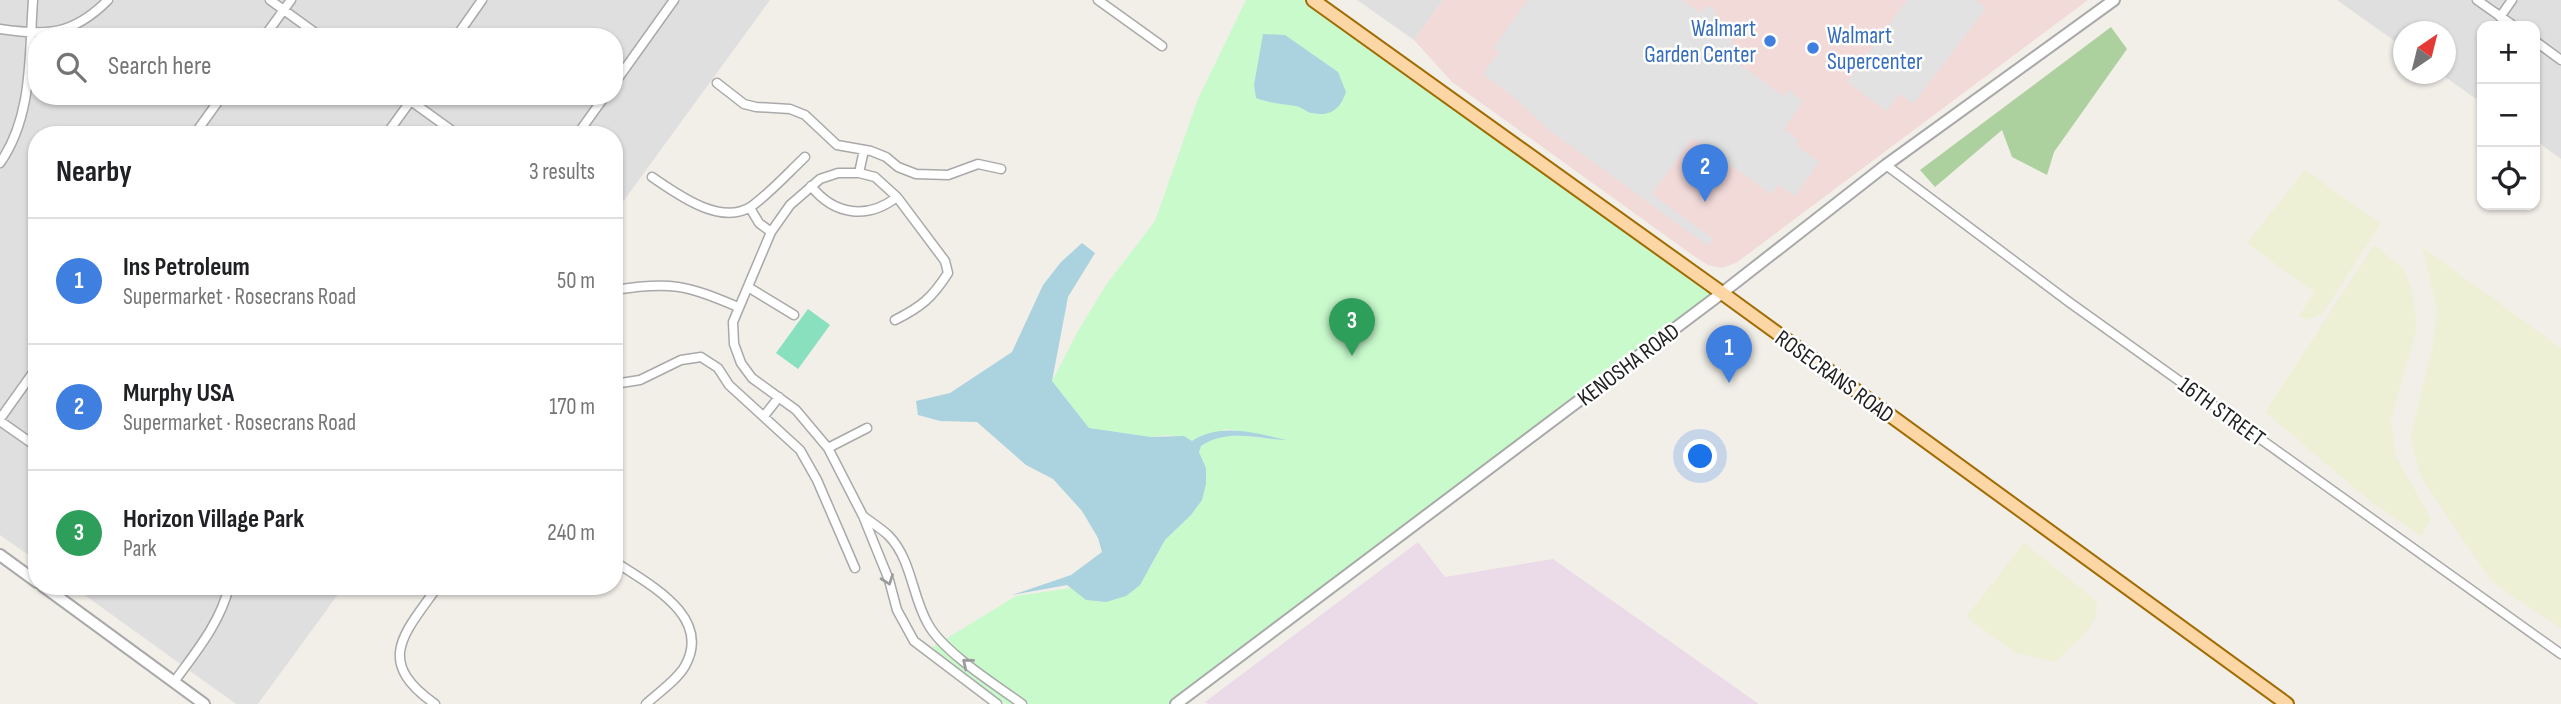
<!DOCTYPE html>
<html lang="en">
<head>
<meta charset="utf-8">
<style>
  :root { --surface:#fff; --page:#f2f2f2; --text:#202124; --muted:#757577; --line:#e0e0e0; --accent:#d40000 }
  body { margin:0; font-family:"Sofia Sans Condensed",sans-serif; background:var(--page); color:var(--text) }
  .controls { position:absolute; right:21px; top:21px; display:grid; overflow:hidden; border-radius:14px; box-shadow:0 2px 5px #0004 }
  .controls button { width:63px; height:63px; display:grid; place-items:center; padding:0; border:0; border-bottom:2px solid var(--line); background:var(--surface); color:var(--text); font:35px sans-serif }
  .compass { position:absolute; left:2393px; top:21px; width:63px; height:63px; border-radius:50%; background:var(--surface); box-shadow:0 2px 5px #0004; rotate:35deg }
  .you { position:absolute; left:1701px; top:457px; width:24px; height:24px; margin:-18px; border:5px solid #fff; border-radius:50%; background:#1a73e8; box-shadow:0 0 0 10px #1a73e833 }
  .badge { display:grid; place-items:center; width:46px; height:46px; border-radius:50%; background:var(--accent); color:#fff; font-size:23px; font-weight:700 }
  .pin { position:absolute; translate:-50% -58px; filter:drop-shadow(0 2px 4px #0008) }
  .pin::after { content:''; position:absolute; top:37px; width:24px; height:21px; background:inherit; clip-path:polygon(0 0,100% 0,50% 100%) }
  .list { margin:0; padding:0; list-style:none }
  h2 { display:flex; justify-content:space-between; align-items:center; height:91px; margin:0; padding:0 28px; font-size:30px }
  h2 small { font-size:23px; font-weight:400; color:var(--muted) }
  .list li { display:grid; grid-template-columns:46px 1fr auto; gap:21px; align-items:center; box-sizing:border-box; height:126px; padding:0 28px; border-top:2px solid var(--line) }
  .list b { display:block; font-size:26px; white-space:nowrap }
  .list p { margin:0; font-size:23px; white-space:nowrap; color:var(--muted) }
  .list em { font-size:23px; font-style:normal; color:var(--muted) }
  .icon { flex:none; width:38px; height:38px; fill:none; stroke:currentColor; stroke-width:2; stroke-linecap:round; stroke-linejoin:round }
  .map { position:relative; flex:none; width:2561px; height:704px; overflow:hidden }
  .search { position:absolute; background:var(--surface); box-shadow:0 2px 5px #0004; left:28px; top:28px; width:595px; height:77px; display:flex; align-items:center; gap:18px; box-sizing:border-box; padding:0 24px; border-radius:28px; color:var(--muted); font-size:26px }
  .panel { position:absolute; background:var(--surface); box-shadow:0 2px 5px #0004; left:28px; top:126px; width:595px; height:469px; border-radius:28px }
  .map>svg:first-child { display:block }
</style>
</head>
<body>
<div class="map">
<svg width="2561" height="704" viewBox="0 0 2561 704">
  <rect width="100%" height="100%" fill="#f2efe9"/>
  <path fill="#e0dfdf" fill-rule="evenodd" d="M0 0H770L614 214V135H37V561L0 535ZM37 37H614V96H37Z
    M1357 0H1443L1414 40Z
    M2337 0H2561V159L2535 140V26H2482V103L2441 74H2446V32H2404L2403 47Z
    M72 586H344L258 704H236Z"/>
  <path fill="#f2dad9" d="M1443 0H2088L1736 263 1722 268 1708 265 1691 254 1452 82 1414 40Z"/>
  <path fill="#ebdbe8" d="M1418 542 1445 577 1553 559 1759 704H1208L1205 702Z"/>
  <path fill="#eef0d5" d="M2305 170 2381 224 2322 314 2307 320 2299 316 2314 292 2247 243Z
    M2374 245 2403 268 2413 293 2417 328 2391 419 2396 457 2431 518 2421 536 2365 497 2265 412Z
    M2422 247 2561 348V628L2492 582 2421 477 2410 439 2433 345 2437 309Z
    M2024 543 2097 601 2096 616 2087 632 2055 662 2014 652 1966 617Z"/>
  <path fill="#add19e" d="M2111 27 2127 49 2054 152 2047 175 2012 157 2002 130 1935 187 1920 170Z"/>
  <path fill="#c8facc" d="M1246 0H1313L1722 293 1177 704H1006L931 648 1016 596 1071 588 1086 600 1106 602 1150 568 1165 540 1191 515 1206 468 1199 452 1201 446C1227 428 1252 439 1281 439L1227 429 1192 441 1168 435 1151 437 1089 428 1052 381 1078 331 1106 285 1155 221 1198 99Z"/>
  <path fill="#88e0be" d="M808 309 830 325 798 369 776 353Z"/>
  <path fill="#e2e2e2" d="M1528 0H1682L1700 13 1707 5 1713 9 1735 45 1728 56 1783 96 1789 90 1803 101 1784 129 1799 141 1796 145 1819 162 1795 196 1778 185 1771 194 1692 138 1652 194 1713 239 1708 246 1549 130 1511 95 1483 74 1499 52 1493 48Z
    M1907 0H1975L1986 8 1914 103 1899 94 1887 111 1847 82Z"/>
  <path fill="#aad3df" d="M1263 34 1285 35 1338 72 1346 92C1340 109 1331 117 1312 113 1306 112 1302 107 1296 106 1282 104 1270 103 1256 98L1254 85Z
    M1082 243 1095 253 1068 297 1052 381 1089 428 1151 437 1184 436 1192 441C1221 422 1255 433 1287 440 1256 439 1228 428 1201 446L1199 452 1206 468V484L1202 500 1191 515 1165 540 1140 585 1126 596 1106 602 1086 600 1067 585 1012 595 1071 575 1102 552 1098 538 1082 511 1053 479 1026 465 977 422 940 421 918 415 916 401 950 393 1012 352 1043 285 1061 262Z"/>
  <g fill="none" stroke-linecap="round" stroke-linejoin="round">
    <g stroke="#a9a9a9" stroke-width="11">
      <path id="minor" d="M270 0 321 37
        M1098 0 1162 46
        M2477 0 2514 26
        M2500 17 2512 0
        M0 29C48 36 73 35 108 0
        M264 37 291 0
        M456 37 482 0
        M2535 41 2561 60
        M717 83 744 104 756 107 790 109 805 115 837 145 871 151 886 157 898 167 916 174 948 175 978 164 1001 169
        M614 84 674 0
        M404 96 458 135
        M194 135 222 96
        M386 135 412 99
        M577 135 605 96
        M0 163C33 116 29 55 33 0
        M1886 165 2069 302 2561 654
        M859 173 864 150
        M652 177C677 194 721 227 752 206 771 192 788 173 805 157
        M811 186C834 215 867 220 897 197
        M750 208 759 223 771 232
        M748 287 794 315
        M614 290C671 281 686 285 738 307
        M895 320C921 307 932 298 948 273L945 261 897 197 875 177 859 173H838L820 179 790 205 771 232 733 322 734 344 741 363 752 378 796 410 828 448 863 516 889 580 897 610 914 641 997 704
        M614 384 640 380 681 360 701 357 718 368 729 385 800 450 817 480 855 568
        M764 416 779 397
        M0 419 37 367
        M0 421 37 447
        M828 448 867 428
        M863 516C872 523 882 529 889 536 912 560 912 597 928 624 943 652 996 685 1022 704
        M614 561C648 584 713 616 685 666 677 680 658 693 646 704
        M174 682C195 653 221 622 229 586
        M435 704C374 661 404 634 438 586"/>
    </g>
    <g stroke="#a9a9a9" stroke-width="14">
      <path id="tertiary" d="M0 555 37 582
        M43 586 204 704
        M1176 704 1722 293 1886 165 2114 0"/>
    </g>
    <g stroke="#a06b00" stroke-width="16">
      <path id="primary" d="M1313 0 1722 293 2287 704"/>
    </g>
    <use href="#minor" stroke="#fff" stroke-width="8"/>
    <use href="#tertiary" stroke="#fff" stroke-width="10"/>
    <use href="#primary" stroke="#fcd6a4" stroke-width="12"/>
  </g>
  <defs><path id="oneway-chevron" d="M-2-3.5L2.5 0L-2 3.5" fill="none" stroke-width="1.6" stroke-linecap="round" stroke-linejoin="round" transform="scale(1.75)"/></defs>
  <g stroke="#9c9c9c">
    <use href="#oneway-chevron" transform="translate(888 580) rotate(70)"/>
    <use href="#oneway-chevron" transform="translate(967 663) rotate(-141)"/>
  </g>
  <g fill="#3f7fe0" stroke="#fff" stroke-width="2.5">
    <circle cx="1770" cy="41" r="7"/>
    <circle cx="1813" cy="48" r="7"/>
  </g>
  <g text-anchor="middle" stroke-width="5" stroke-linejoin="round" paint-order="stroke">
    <g font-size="23" fill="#366cbe" stroke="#fff" text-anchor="end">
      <text x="1756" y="36">Walmart<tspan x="1756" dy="26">Garden Center</tspan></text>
      <text x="1827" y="43" text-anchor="start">Walmart<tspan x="1827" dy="26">Supercenter</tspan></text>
    </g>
    <g font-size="23" fill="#222" stroke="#fff">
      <text transform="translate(1628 364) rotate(-37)" y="8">KENOSHA ROAD</text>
      <text transform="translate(1835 376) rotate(36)" y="8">ROSECRANS ROAD</text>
      <text transform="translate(2222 411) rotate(36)" y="8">16TH STREET</text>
    </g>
  </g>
</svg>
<div class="controls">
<button>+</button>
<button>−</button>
<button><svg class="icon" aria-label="locate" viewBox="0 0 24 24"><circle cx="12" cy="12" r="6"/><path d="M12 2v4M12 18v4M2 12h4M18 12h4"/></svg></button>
</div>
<svg class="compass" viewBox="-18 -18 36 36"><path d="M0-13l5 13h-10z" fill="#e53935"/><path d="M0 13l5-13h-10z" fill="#757577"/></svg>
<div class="you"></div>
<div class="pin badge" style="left:1729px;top:383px;background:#3f7fe0">1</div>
<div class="pin badge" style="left:1705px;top:202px;background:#3f7fe0">2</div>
<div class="pin badge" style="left:1352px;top:356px;background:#2e9e5b">3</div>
<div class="search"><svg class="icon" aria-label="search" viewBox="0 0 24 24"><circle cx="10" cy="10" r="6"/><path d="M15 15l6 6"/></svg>Search here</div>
<section class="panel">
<h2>Nearby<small>3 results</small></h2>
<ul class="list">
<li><span class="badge" style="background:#3f7fe0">1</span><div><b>Ins Petroleum</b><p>Supermarket · Rosecrans Road</p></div><em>50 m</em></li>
<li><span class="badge" style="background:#3f7fe0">2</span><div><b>Murphy USA</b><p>Supermarket · Rosecrans Road</p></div><em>170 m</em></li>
<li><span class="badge" style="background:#2e9e5b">3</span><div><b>Horizon Village Park</b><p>Park</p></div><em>240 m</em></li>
</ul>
</section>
</div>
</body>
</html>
